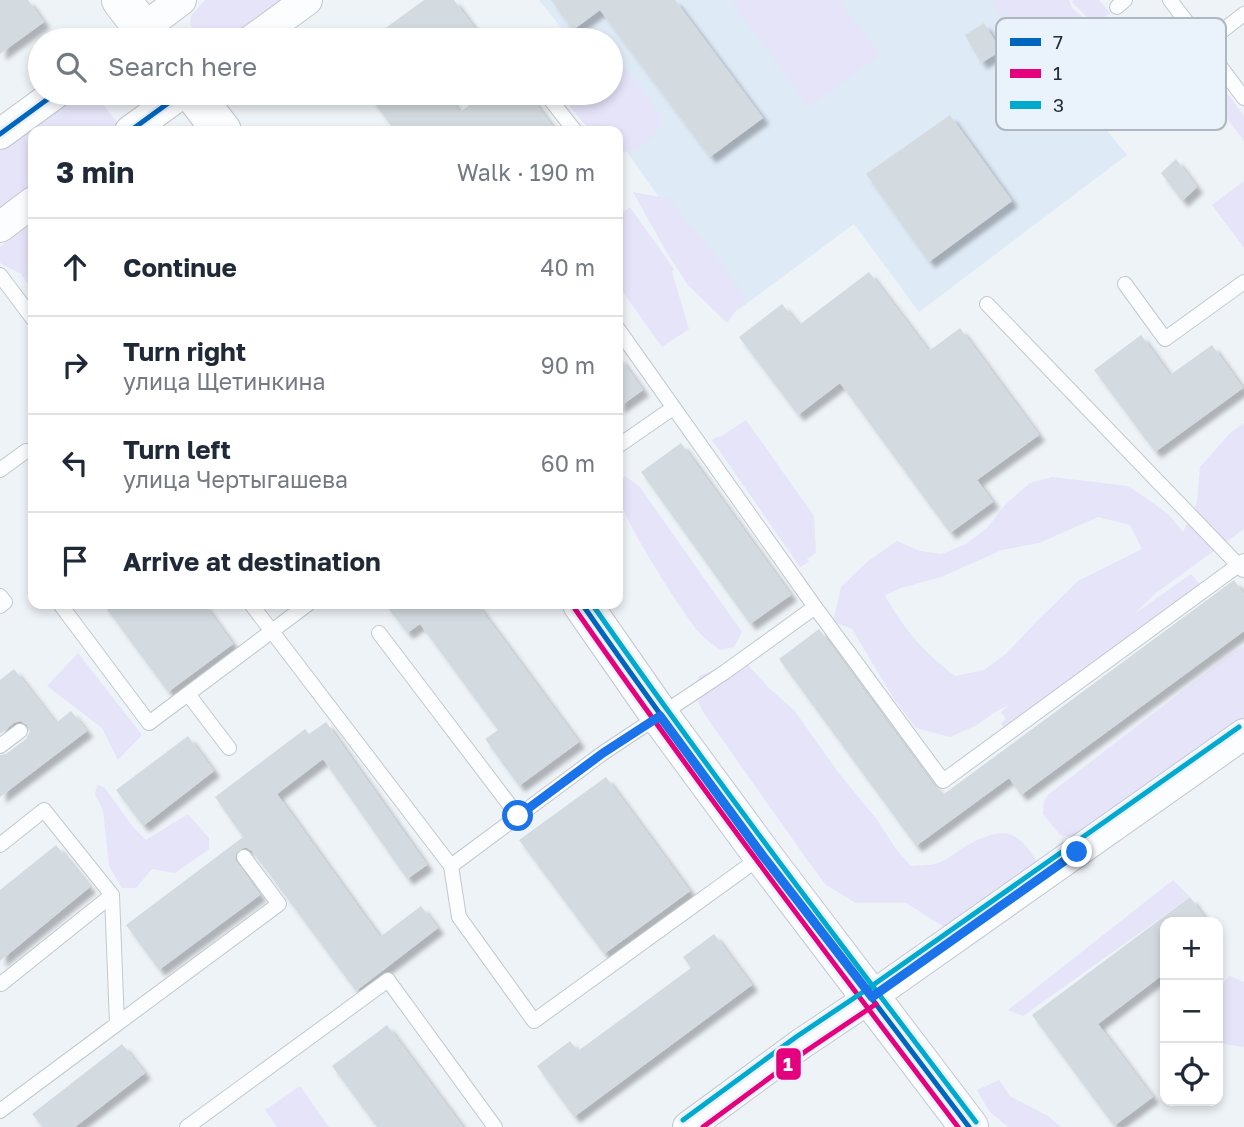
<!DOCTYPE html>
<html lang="en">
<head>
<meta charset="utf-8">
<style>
  :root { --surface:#fff; --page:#f2f2f3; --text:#1f2937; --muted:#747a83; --line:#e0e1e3 }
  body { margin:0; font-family:"Golos Text",sans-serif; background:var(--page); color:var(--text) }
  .controls { position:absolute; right:21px; bottom:21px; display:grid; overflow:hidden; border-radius:14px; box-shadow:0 4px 10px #0003 }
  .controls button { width:63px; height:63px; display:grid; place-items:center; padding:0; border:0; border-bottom:2px solid var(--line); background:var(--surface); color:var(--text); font:35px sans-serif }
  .stop { position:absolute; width:21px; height:21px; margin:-16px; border:5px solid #1a73e8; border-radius:50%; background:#fff }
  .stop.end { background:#1a73e8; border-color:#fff; box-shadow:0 2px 7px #0008 }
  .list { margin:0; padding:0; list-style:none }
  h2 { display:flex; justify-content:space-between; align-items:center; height:91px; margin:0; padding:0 28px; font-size:30px }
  h2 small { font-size:23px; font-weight:400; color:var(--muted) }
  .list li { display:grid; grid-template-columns:46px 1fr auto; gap:21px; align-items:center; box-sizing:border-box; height:98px; padding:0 28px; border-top:2px solid var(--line) }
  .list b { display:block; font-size:26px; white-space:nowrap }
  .list p { margin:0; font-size:23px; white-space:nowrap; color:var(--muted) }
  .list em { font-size:23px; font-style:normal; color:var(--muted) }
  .icon { flex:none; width:38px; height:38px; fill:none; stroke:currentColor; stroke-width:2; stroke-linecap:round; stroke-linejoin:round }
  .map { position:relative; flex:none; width:1244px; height:1127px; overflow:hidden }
  .search { position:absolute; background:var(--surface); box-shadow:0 4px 10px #0003; left:28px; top:28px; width:595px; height:77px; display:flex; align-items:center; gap:18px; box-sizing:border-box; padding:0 24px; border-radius:38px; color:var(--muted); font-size:26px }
  .panel { position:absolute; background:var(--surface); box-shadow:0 4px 10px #0003; left:28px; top:126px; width:595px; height:483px; border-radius:14px }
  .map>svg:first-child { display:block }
</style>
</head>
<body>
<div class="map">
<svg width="1244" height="1127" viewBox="0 0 1244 1127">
  <defs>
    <filter id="shadow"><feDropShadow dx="6" dy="6" stdDeviation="2" flood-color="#0004"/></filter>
  </defs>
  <rect width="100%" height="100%" fill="#eef3f8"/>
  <path fill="#deeaf6" d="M539 0H1008L1028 34 1127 155 919 312 854 224 738 310 618 139 611 93V40H571Z"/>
  <path fill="#e5e4f9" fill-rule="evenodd" d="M205 0H288C268 15 232 50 207 39 200 35 195 30 190 24L191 16Z
    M731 0H839L880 55 809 107Z
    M990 0H1069L1072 8 1101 32 1114 48 1117 77 1116 89 1103 116 1078 107 1066 89 1044 63 1019 42Z
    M1074 0H1099L1110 13 1094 24 1072 2Z
    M611 53 636 82 660 115C659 121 660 127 657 132 649 143 631 155 618 151V131H590L567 103 564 93H611Z
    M77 93H94L119 125 111 131H33V190L0 215V150Z
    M1228 94 1244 116V141L1216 104Z
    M1244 181V248L1212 205Z
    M633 192 670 199 688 224 706 243 746 297 727 323 687 284 666 251Z
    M630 207 674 269 672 272 689 329 662 347 618 285V216Z
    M33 222V283L30 286 21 274 0 263V247Z
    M746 420 814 516 816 553 807 559 809 562 800 567 712 440 719 436 720 437Z
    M1244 423V529L1156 593 1134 614 1191 574 1205 590 1011 735 1001 723 1006 719 1001 712 1009 705 995 712 977 725 950 737 916 728 894 699 852 629 833 622 841 587 867 562 897 541 920 551 942 554 966 544 987 528 1005 505 1030 483 1052 477 1128 486 1152 502 1169 515 1183 532 1197 502 1200 467 1230 433ZM1098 517 1130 525 1142 549 1078 581 1038 620 1007 653 984 670 955 676C924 652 904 630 885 595L901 588 941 577 1002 550 1039 543Z
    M625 476 639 486 742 632 734 647 720 650C713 644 704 639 699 632 683 614 616 510 618 491 618 486 623 480 625 476Z
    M1244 646V723L1083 839 1060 835 1043 814 1044 801 1049 794 1229 655Z
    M78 653 142 735 118 760 102 728 47 686Z
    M748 665 770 689 794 710 838 772 878 821 896 849 911 866C919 865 931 866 938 863 948 860 957 851 966 846 1009 822 1020 833 1043 871L949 930 906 903H856L826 885 808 861 703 712 693 691 699 676 722 667Z
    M97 785 104 787 133 827 146 840 188 814 209 838V849L175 873 152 869 136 888H122L109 866 103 810 95 794Z
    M1173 880 1190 897 1023 1016 1008 1010Z
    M1230 976 1244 982V1047L1218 1043V987Z
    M999 1080 1010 1096 1048 1116 1061 1127H1008L989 1111 977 1090Z
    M300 1086 329 1127H277L265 1110Z"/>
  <path fill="#d3dbe0" filter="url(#shadow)" d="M0 0H28L44 22 0 54Z
    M424 0H454L476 30 462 40H369Z
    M551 0H675L763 118 710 157 600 10 573 30Z
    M984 23 1001 51 981 63 965 35Z
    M367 93H446L460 112 486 93H528L556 131H395Z
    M950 115 1012 201 929 262 866 174Z
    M1176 159 1197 187 1182 201 1161 173Z
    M869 272 929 351 960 328 1039 435 977 480 993 502 950 533 840 383 798 415 739 337 782 304 799 325Z
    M1141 335 1170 375 1212 345 1243 388 1155 452 1094 370Z
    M618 355 643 390 618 408Z
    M681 443 791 595 750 624 641 472Z
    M1234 580 1244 594V631L1021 795 1009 778 916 846 779 659 819 629 935 787 944 794Z
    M103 604H204L233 644 168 692Z
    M385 604H477L579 742 519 786 485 739 498 730 420 624 407 633Z
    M14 669 56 723 71 711 87 731 0 797V755L6 754 26 739 30 731 27 725 20 721 14 723 0 734V680Z
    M326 722 427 865 407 879 323 759 277 794 380 937 421 906 438 928 356 991 252 851 247 848H242L236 853 235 859 260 895 159 970 126 925 243 837 215 797 305 729 309 734Z
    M188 736 214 771 143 826 116 790Z
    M606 777 690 891 604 954 519 840Z
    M56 845 90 887 0 961V890Z
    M1190 897 1208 922H1165V973L1098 1024 1153 1097 1114 1126 1032 1015Z
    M714 934 752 985 574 1117 537 1066 570 1041 578 1051 691 968 683 957Z
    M387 1025 463 1127H377L332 1066Z
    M122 1044 145 1073 75 1127H43L32 1114Z"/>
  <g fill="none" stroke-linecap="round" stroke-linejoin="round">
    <g stroke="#c2c8cf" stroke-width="16">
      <path id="lane" d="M1170 0 1244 98
        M1117 7 1125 0
        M1204 45 1244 14
        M550 99 575 131
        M0 275 33 319
        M1125 284 1165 339 1244 282
        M987 304 1243 570
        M618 329 815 607 943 781 1244 561
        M618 446 673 408
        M0 470 26 451
        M0 596 5 602 0 606
        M60 604 149 723 308 604
        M251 604 451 866 603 753 725 672 815 607
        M379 633 518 816
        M188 694 229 748
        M0 746 20 731
        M0 845 44 810 112 895 117 1024 0 1111
        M451 866 459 917 534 1021 762 856
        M1 984 112 895
        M117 1024 279 904 244 857
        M187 1127 388 980 495 1127"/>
    </g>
    <g stroke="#c2c8cf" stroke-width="32">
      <path id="street" d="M128 40 181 0
        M252 40 307 0
        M130 131 182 93
        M0 134 56 93
        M0 227 33 202
        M688 1127 801 1044 871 997 1244 734"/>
    </g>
    <g stroke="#c2c8cf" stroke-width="40">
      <path id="primary" d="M121 0 152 40
        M193 93 222 131
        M582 604 660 716 763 856 969 1127"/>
    </g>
    <use href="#lane" stroke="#fcfdfe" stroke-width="14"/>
    <use href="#street" stroke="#fcfdfe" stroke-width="30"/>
    <use href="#primary" stroke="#fcfdfe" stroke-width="38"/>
    <g stroke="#eaf2fc" stroke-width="10">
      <path id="bus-1" d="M130 131 182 93
        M0 134 56 93
        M582 604C706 782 838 954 969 1127"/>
    </g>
    <g stroke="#eaf2fc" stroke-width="10">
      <path id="bus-2" d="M575 609C698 785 828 956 958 1127
        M703 1127 806 1051 876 1004"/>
    </g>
    <g stroke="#eaf2fc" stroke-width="10">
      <path id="bus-3" d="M592 604C715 780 846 951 976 1122
        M683 1120 796 1037 866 990 1239 727"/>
    </g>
    <use href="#bus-1" stroke="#0065bd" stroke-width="5"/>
    <use href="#bus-2" stroke="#e5007d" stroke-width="5"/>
    <use href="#bus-3" stroke="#00a9ce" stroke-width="5"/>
  </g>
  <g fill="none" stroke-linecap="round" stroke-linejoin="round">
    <path stroke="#1a73e8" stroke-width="9" d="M518 816 603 753 660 716 763 856 872 997 1077 852"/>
  </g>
  <rect x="996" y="18" width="230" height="112" rx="10" fill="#eaf2fc" stroke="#aeb6c0" stroke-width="2"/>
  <rect x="1010" y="38" width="31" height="8" fill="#0065bd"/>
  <rect x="1010" y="69" width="31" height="9" fill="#e5007d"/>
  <rect x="1010" y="101" width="31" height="8" fill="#00a9ce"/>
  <g font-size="19" fill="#232b34">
    <text x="1053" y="49">7</text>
    <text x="1053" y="80">1</text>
    <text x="1053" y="112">3</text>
  </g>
  <rect stroke="#eaf2fc" stroke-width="2.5" x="775" y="1047" width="27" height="34" rx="7" fill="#e5007d"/>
  <g font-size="19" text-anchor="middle" font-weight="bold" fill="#fff">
    <text x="788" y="1071">1</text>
  </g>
</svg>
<div class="controls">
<button>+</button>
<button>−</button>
<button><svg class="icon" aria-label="locate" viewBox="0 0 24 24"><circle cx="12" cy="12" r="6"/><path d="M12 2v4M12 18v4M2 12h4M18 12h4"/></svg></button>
</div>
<div class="stop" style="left:518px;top:816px"></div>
<div class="stop end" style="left:1077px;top:852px"></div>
<div class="search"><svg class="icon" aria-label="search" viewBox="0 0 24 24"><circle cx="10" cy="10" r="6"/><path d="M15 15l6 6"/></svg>Search here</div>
<section class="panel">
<h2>3 min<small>Walk · 190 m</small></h2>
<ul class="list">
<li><svg class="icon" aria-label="ahead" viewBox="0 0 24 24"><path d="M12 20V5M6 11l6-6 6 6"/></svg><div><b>Continue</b></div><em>40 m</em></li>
<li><svg class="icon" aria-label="right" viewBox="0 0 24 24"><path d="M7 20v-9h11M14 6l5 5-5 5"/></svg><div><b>Turn right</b><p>улица Щетинкина</p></div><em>90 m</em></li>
<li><svg class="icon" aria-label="left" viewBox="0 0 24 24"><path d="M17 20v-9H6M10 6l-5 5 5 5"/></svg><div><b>Turn left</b><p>улица Чертыгашева</p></div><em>60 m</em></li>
<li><svg class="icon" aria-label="arrive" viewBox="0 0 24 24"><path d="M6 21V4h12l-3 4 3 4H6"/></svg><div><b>Arrive at destination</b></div></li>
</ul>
</section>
</div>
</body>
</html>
